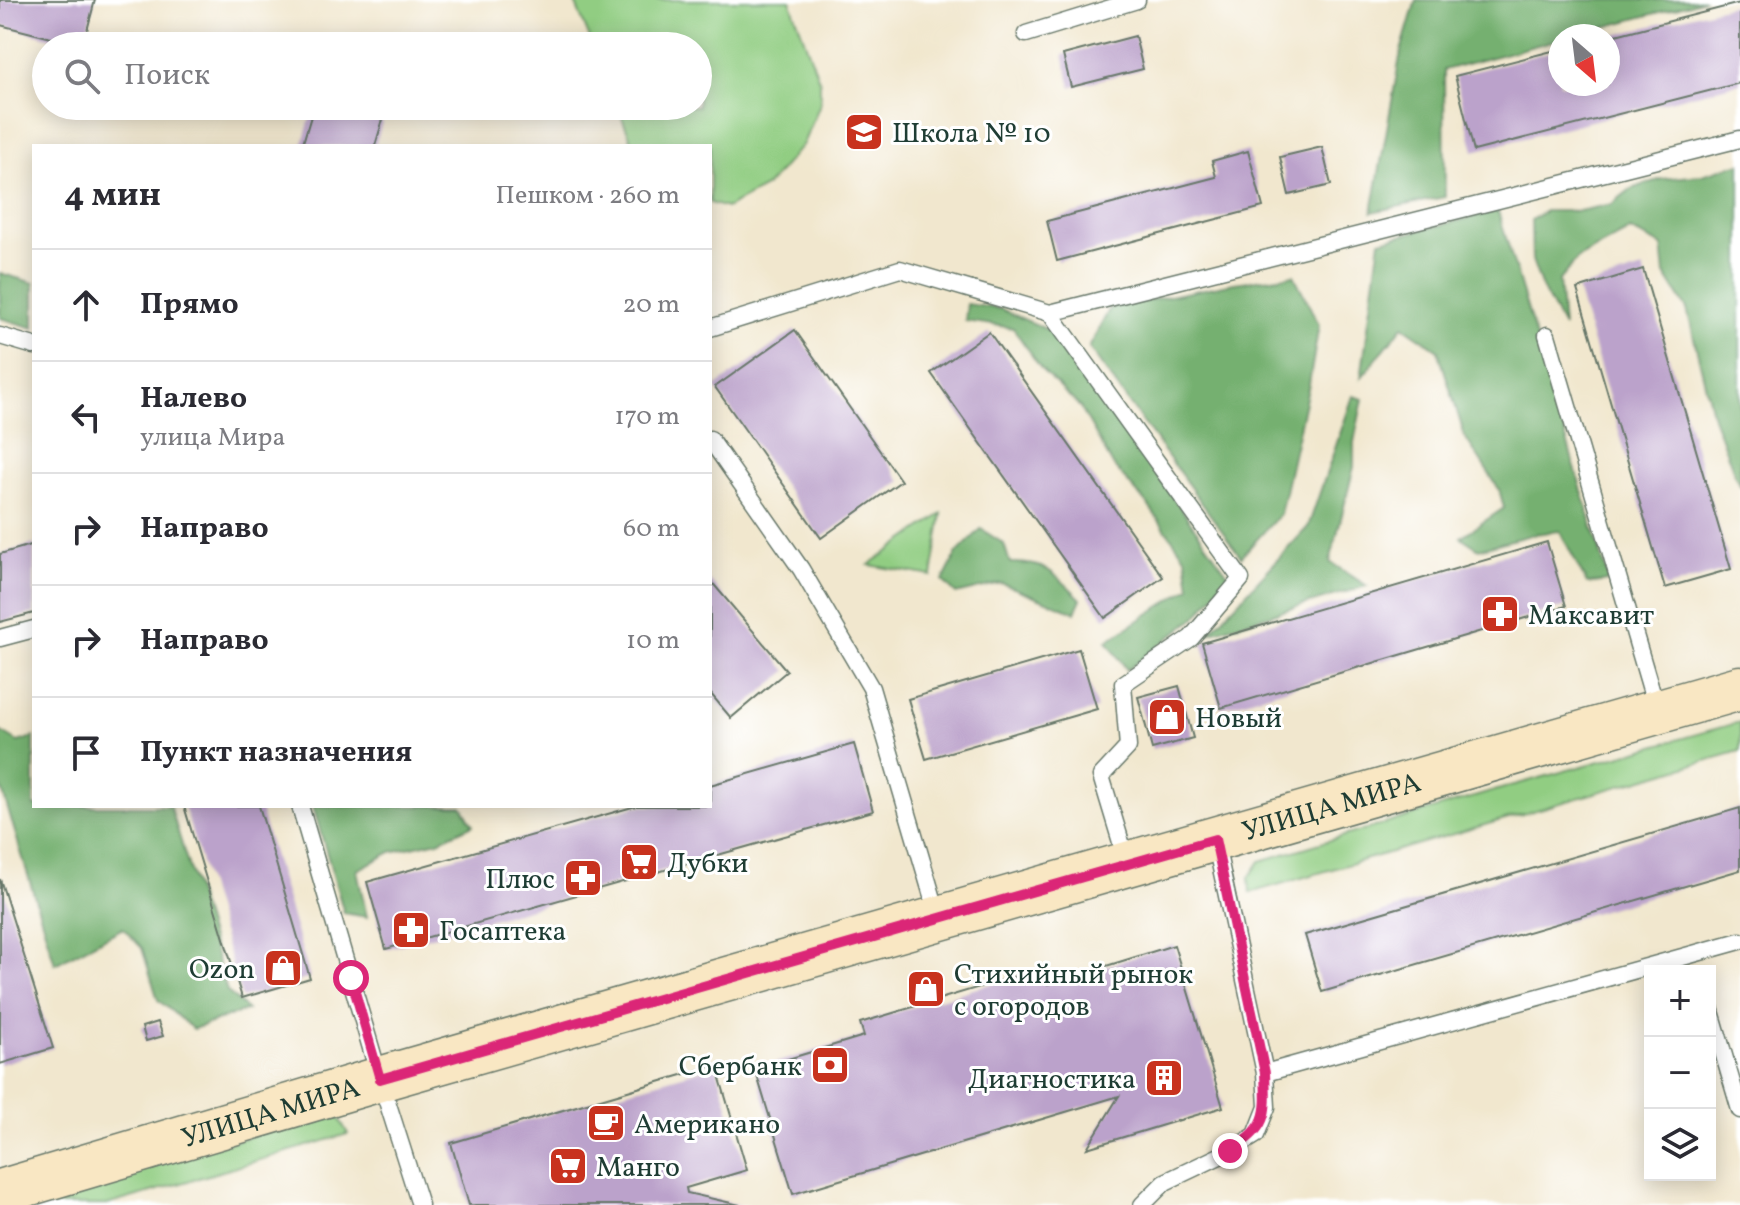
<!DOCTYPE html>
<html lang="ru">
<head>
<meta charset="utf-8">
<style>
  :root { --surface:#fff; --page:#f2f2f3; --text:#2b2b33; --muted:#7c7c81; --line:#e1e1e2 }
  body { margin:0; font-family:Vollkorn,serif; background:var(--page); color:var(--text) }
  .controls { position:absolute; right:24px; bottom:24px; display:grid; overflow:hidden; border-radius:0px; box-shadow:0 4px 20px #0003 }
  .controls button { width:72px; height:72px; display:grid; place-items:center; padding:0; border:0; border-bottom:2px solid var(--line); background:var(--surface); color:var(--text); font:40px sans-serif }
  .compass { position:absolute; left:1548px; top:24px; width:72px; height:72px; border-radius:50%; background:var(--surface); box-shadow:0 4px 20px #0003; rotate:152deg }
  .stop { position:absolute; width:24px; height:24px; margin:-18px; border:6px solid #db2777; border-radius:50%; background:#fff }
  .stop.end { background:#db2777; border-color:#fff; box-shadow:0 2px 8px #0008 }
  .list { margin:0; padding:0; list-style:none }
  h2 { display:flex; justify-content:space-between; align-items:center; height:104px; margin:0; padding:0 32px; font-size:34px }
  h2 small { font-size:26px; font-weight:400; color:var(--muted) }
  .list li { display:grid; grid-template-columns:52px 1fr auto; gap:24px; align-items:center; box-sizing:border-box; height:112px; padding:0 32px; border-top:2px solid var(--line) }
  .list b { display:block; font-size:30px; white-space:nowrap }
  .list p { margin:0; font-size:26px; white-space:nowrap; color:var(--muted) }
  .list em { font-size:26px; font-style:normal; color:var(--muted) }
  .icon { flex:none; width:44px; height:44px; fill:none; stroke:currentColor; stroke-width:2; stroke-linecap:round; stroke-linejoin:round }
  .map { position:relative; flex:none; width:1740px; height:1205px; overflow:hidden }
  .search { position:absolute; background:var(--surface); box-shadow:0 4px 20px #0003; left:32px; top:32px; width:680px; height:88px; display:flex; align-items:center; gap:20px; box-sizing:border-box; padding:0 28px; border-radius:44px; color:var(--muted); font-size:30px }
  .panel { position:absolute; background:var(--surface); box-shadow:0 4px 20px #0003; left:32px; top:144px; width:680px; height:664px; border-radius:0px }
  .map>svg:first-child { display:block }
</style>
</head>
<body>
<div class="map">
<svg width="1740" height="1205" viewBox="0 0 1740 1205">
  <rect width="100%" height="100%" fill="#fff"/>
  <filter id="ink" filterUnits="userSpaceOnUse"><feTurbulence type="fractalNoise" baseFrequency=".0125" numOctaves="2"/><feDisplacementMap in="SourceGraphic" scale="16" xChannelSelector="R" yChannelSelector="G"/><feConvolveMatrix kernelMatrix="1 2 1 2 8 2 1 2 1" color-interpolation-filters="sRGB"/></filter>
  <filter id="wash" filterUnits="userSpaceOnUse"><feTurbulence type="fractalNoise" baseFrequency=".006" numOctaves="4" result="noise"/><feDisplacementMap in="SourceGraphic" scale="32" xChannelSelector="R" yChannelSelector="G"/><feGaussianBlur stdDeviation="1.8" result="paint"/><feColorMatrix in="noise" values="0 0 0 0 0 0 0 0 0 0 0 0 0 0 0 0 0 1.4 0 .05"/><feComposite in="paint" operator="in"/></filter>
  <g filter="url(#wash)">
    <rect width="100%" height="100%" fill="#f1e7ce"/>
    <path fill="#91cd82" stroke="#58855b" stroke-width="2" d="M574 0H790L820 83V104L803 144 767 186 726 208 710 203V146H634L617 106H698V46H593Z
      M942 514 932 576 869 565Z
      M1740 722V751L1250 893 1249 878 1260 861 1511 786Z
      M317 1117 339 1118 348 1134 107 1205H13Z"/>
    <path fill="#74b070" stroke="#4a7652" stroke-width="2" d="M1416 0H1705L1571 36H1560V39L1444 70 1445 197 1372 212 1401 51Z
      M1740 163V488L1713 417 1687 309 1665 274 1662 246 1630 230 1578 258 1559 280 1563 327 1542 288 1532 260 1531 220 1545 211H1579L1612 204 1631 189 1662 179 1702 175Z
      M1498 211 1609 581 1587 584 1560 531 1534 534 1479 549 1461 537 1504 508 1499 489 1465 437 1438 350 1403 326 1361 378 1380 240Z
      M0 273 34 283V328L0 318Z
      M1294 275 1319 325 1309 384 1280 514 1241 557 1089 348 1110 308 1234 283Z
      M967 304 1001 309 1055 333 1230 577 1196 617 1127 670 1107 641 1190 587 1186 558 1148 505 1114 467 1080 407 1042 370 1013 328 965 321Z
      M1353 396 1363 399 1354 442V467L1330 562 1367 586 1209 633 1308 527Z
      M981 529 1004 544 1010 563C1048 562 1055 574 1081 599L1075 612 1001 583 956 594 943 581 957 553Z
      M0 731 18 742 34 737V806H170L227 991 247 1010 193 1029 158 1000 142 948 123 928 55 964 0 783Z
      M313 806H462L473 825 438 841 391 852 357 870 367 917 344 913Z"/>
    <g id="blocks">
      <path fill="#bba2cb" d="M0 0H95L83 46 0 25Z
        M1740 3V83L1474 151 1455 76 1560 49V84H1608V37Z
        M1135 36 1143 69 1071 87 1063 55Z
        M314 106H387L375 146H302Z
        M1322 147 1331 185 1289 195 1280 157Z
        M1248 151 1263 207 1057 261 1047 221 1216 177 1212 161Z
        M1643 269 1731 569 1665 588 1577 289Z
        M795 330 901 481 821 538 715 387Z
        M989 332 1163 577 1105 618 931 373Z
        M1547 542 1566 606 1221 708 1202 643Z
        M34 544V613L0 622V554Z
        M710 580 787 671 731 718 710 693Z
        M1079 649 1097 709 926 759 908 699Z
        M1179 686 1193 738 1152 749 1138 697Z
        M854 744 873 811 386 949 367 882 636 806H710V785Z
        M184 806H259L310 978 242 998Z
        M1740 808V870L1322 992 1305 935Z
        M0 879 53 1048 0 1064Z
        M1174 945 1223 1107 1087 1148 1119 1096 793 1194 755 1069 864 1036 860 1023 1043 968 1048 984Z
        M158 1022 163 1036 146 1041 142 1027Z
        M716 1065 747 1170 686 1188 687 1193 740 1205H469L451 1143Z"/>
    </g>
  </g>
  <g filter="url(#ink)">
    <use href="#blocks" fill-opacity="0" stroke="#68786a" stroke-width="2"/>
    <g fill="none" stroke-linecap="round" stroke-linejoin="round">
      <g stroke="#68786a" stroke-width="19">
        <path id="lane" d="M1026 34 1137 0
          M1050 313 1241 579 1191 638 1123 684 1128 747 1101 776 1127 862
          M710 328 900 269 1050 313 1740 139
          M1547 335 1657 710
          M0 336 34 346
          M710 439 801 569 871 688 938 916
          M0 638 34 629
          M300 806 380 1079 420 1205
          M1710 1008 1740 1110
          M1265 1073 1740 941
          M1142 1205 1165 1182 1230 1151 1256 1135 1267 1107 1265 1073 1215 840"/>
      </g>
      <g stroke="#68786a" stroke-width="47">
        <g id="secondary">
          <path id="s1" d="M0 1192 380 1079 1740 688"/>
        </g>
      </g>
      <use href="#lane" stroke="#fff" stroke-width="16"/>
      <use href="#secondary" stroke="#f9e7c3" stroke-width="44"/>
    </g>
  </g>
  <g fill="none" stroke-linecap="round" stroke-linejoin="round" filter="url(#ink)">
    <path stroke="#db2777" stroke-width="10" d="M351 978 380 1079 1215 839 1265 1073C1267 1117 1268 1126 1230 1151"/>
  </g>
  <defs>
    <g id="school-square" transform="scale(2)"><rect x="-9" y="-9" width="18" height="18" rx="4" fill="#c8321e" stroke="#fff"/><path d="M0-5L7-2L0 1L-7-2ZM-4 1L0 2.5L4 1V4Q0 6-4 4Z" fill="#fff"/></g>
    <g id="pharmacy-square" transform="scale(2)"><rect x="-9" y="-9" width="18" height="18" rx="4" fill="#c8321e" stroke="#fff"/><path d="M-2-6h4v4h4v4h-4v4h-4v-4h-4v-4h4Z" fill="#fff"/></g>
    <g id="shop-square" transform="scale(2)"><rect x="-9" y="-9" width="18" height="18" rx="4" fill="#c8321e" stroke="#fff"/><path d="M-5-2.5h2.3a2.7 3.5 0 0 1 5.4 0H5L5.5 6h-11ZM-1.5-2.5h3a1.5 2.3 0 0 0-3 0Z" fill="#fff"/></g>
    <g id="supermarket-square" transform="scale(2)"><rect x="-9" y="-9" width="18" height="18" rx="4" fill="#c8321e" stroke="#fff"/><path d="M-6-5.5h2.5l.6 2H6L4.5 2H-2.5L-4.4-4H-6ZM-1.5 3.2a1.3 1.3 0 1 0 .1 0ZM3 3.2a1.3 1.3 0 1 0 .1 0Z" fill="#fff"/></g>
    <g id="bank-square" transform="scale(2)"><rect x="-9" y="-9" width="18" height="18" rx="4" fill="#c8321e" stroke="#fff"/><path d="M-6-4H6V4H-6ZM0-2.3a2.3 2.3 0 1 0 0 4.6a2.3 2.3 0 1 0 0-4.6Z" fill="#fff"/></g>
    <g id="building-square" transform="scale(2)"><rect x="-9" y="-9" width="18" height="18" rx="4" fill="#c8321e" stroke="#fff"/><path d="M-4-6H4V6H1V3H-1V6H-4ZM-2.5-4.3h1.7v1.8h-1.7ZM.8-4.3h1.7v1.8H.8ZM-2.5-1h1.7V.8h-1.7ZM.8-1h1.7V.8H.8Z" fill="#fff"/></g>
    <g id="cafe-square" transform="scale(2)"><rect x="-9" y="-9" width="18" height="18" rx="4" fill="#c8321e" stroke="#fff"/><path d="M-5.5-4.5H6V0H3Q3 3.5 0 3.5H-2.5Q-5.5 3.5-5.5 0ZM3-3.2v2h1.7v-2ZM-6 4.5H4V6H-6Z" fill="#fff"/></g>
  </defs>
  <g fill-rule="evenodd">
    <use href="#school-square" x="864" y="132"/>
    <use href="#pharmacy-square" x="1500" y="614"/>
    <use href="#shop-square" x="1167" y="717"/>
    <use href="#supermarket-square" x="639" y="862"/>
    <use href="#pharmacy-square" x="583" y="878"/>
    <use href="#pharmacy-square" x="411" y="930"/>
    <use href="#shop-square" x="283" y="968"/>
    <use href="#shop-square" x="926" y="989"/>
    <use href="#bank-square" x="830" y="1065"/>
    <use href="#building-square" x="1164" y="1078"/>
    <use href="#cafe-square" x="606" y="1123"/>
    <use href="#supermarket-square" x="568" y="1166"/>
  </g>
  <g text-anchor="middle" stroke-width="6" stroke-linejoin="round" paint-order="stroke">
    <g font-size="28" fill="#1f3d34" stroke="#fff" text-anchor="start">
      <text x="892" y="142">Школа № 10</text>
      <text x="1528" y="624">Максавит</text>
      <text x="1195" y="727">Новый</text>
      <text x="667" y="872">Дубки</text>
      <text x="555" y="888" text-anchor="end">Плюс</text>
      <text x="439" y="940">Госаптека</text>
      <text x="255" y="978" text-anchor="end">Ozon</text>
      <text x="954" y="983">Стихийный рынок<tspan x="954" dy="32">с огородов</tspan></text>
      <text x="802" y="1075" text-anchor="end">Сбербанк</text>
      <text x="1136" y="1088" text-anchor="end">Диагностика</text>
      <text x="634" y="1133">Американо</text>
      <text x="596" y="1176">Манго</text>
    </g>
    <g font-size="28" fill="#1f3d34" stroke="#fff">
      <text dy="10" stroke="none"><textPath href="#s1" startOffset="1386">УЛИЦА МИРА</textPath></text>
      <text dy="10" stroke="none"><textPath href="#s1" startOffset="282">УЛИЦА МИРА</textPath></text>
    </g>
  </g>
</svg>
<div class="controls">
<button>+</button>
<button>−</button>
<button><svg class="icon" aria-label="layers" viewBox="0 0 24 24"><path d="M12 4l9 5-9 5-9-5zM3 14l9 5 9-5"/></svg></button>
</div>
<svg class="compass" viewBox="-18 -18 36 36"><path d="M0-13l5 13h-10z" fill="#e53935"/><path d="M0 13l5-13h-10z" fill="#7c7c81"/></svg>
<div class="stop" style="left:351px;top:978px"></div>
<div class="stop end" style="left:1230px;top:1151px"></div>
<div class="search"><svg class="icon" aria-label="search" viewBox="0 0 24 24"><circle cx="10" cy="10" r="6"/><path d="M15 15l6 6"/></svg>Поиск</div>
<section class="panel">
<h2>4 мин<small>Пешком · 260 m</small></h2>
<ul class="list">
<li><svg class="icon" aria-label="ahead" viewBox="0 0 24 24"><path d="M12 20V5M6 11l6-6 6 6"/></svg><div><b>Прямо</b></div><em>20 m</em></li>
<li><svg class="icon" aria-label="left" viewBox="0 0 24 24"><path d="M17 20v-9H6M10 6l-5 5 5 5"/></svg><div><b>Налево</b><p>улица Мира</p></div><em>170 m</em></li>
<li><svg class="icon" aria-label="right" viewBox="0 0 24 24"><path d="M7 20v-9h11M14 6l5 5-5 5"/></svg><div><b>Направо</b></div><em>60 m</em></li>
<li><svg class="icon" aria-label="right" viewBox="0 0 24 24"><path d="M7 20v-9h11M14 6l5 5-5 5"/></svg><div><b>Направо</b></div><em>10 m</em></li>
<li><svg class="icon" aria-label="arrive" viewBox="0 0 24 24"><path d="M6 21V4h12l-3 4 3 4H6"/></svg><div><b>Пункт назначения</b></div></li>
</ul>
</section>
</div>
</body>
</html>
